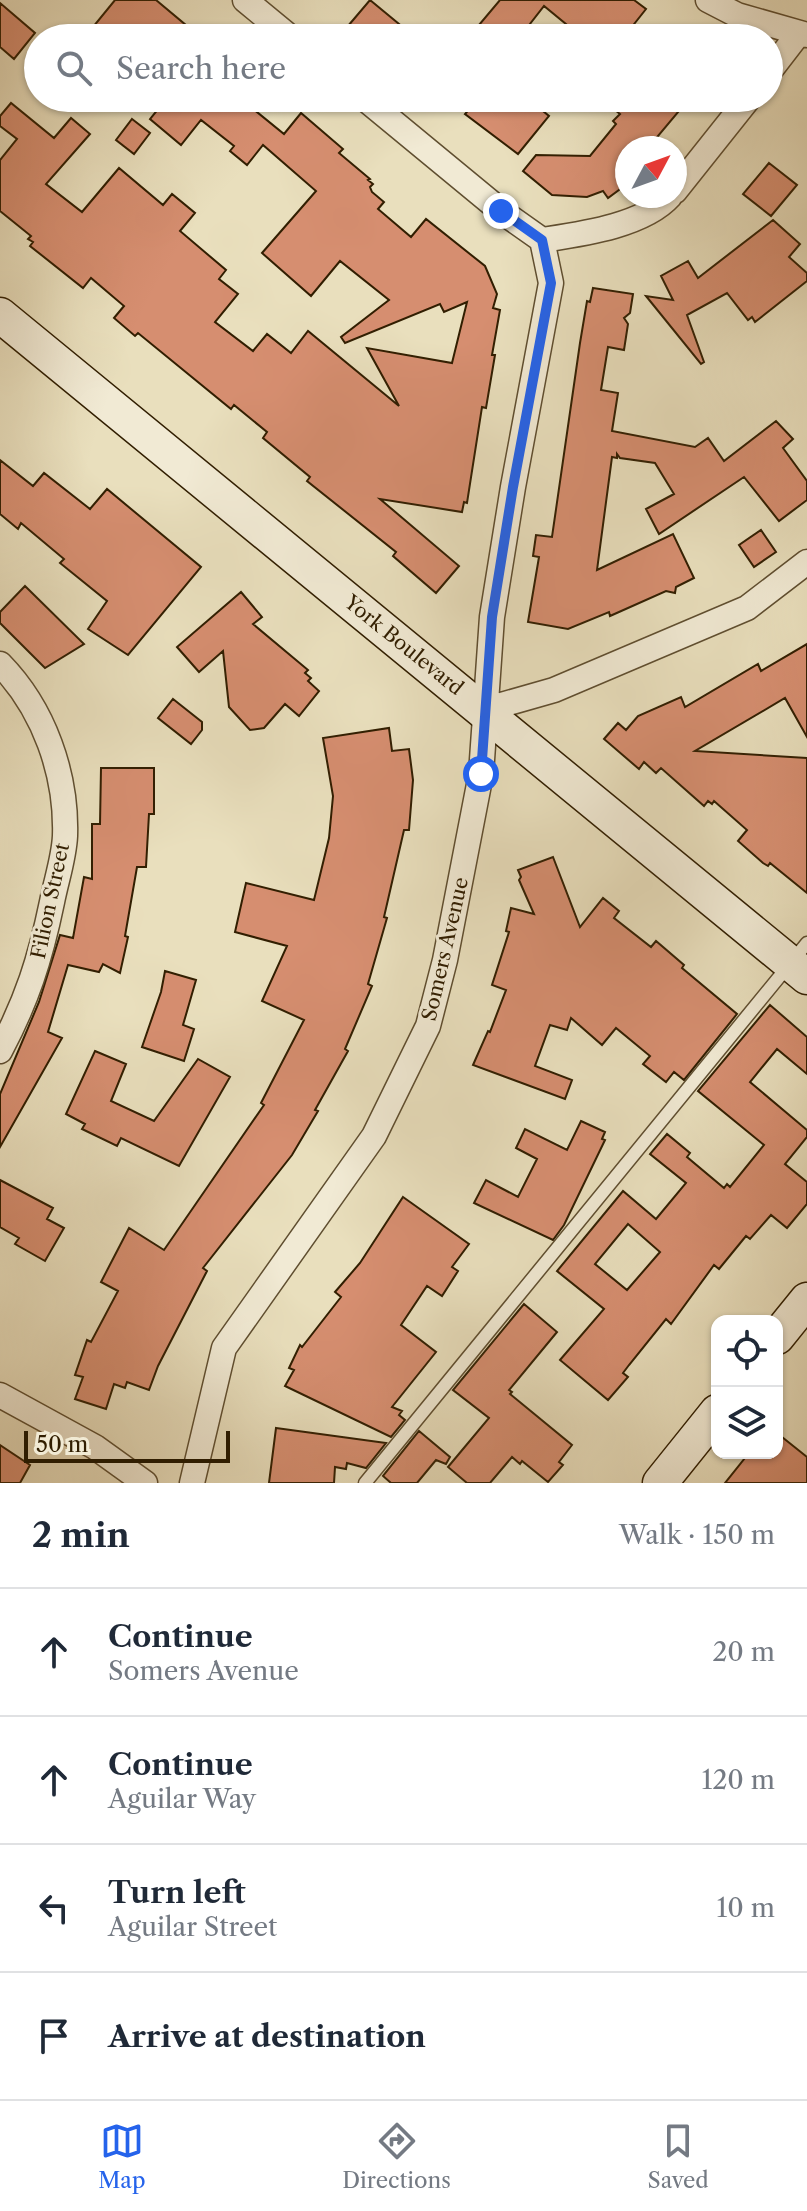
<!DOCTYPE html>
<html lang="en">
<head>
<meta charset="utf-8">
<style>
  :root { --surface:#fff; --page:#f6f6f7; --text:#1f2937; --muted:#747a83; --line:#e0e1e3; --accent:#2563eb }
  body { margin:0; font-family:"Libre Caslon Text",serif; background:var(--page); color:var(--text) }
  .controls { position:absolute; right:24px; bottom:24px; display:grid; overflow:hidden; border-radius:16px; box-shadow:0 2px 6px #0004 }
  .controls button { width:72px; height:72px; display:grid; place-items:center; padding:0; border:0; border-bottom:2px solid var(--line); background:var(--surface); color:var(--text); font:40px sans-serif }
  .compass { position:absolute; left:615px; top:136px; width:72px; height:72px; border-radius:50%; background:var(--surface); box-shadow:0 2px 6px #0004; rotate:49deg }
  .scale { position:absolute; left:24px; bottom:20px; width:206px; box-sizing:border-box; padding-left:8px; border:4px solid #311e01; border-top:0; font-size:22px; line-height:28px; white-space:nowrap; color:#311e01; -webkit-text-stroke:6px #f1ead4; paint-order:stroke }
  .stop { position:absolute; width:24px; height:24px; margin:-18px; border:6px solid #2563eb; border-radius:50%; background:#fff }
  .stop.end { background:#2563eb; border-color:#fff; box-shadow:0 2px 8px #0008 }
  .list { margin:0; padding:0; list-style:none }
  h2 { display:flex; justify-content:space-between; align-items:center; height:104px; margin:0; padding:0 32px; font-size:34px }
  h2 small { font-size:26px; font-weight:400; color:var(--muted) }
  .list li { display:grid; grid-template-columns:52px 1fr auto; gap:24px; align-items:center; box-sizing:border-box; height:128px; padding:0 32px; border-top:2px solid var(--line) }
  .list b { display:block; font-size:30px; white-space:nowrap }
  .list p { margin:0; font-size:26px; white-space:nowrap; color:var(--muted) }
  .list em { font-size:26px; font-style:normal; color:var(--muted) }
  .icon { flex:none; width:44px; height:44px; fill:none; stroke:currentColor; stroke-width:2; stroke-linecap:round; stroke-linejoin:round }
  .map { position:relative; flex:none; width:807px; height:1483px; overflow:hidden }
  .search { position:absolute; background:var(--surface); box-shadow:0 2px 6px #0004; left:24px; right:24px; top:24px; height:88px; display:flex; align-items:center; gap:20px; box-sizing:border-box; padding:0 28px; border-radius:44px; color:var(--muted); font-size:30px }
  .sheet { height:616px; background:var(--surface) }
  nav { display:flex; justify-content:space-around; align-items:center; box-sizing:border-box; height:112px; border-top:2px solid var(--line); background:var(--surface); font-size:22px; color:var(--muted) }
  nav a { display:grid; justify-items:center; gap:4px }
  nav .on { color:var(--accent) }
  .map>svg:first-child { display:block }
</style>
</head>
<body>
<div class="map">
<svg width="807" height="1483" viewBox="0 0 807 1483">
  <rect width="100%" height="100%" fill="#e9dfbd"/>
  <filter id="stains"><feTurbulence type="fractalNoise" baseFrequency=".0025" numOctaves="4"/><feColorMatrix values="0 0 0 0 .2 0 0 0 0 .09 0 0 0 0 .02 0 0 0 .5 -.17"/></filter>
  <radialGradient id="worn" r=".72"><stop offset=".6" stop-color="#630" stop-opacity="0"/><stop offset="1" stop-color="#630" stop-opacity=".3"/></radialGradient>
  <path fill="#d68e70" stroke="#311e01" stroke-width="2" fill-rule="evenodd" d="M115 0H156L187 26 177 38H84Z
    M370 0 416 38H362L348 26Z
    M500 0H634L646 9 623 38H583L544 6 519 38H468Z
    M0 3 35 33 14 59 0 47Z
    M167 98H260L252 108 284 134 301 113 343 149 339 153 370 179 368 180 373 184 370 187 372 192 384 202 378 209 411 237 426 219 485 266 497 294 493 308 500 310 492 355H495L486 408 482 407 467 503 464 502 462 512 380 499 459 566 436 593 393 556 396 552 307 481 310 477 263 438 267 432 234 405 231 409 138 333 135 336 114 318 124 306 91 278 83 288 30 246 33 242 28 239 31 236 0 211V160L17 139 0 126V116L11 103 54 138 71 118 90 134 46 184 82 212 119 168 163 205 172 194 195 213 180 231 226 270 219 279 238 294 215 322 253 351 267 334 291 353 308 331 399 406 367 348 452 363 467 302 444 312 440 304 345 343 341 337 389 300 340 261 311 296 262 253 316 191 263 145 247 165 230 151 234 146 201 120 181 145 150 119Z
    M479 98H527L549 116 518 154 465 114Z
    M600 98H662L679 111 648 148H627V184L608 198 603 191 587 197 552 195 523 171 536 155 590 156 616 124 613 121 620 114Z
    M132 119 150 133 134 154 116 140Z
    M769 163 797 185 771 216 743 194Z
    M773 220 800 244 789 257 807 273V281L755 322 752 317 748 320 727 293 687 315 704 362 701 364 646 296 673 300 661 276 688 261 698 278Z
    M593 288 633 294 630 313 624 318 628 324 624 350 608 347 601 390 618 393 612 431 695 447 708 438 724 461 776 421 793 439 783 448 807 481V500L779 521 744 477 659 534 646 509 674 494 655 463 620 458 617 454V458L612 457 597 570 673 534 694 578 676 587 675 593 666 591 610 616 609 612 568 629 528 622 539 557 533 556 536 535 552 537 580 343 587 301 590 302Z
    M0 460 33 486 44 473 90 509 107 489 201 567 128 655 88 629 107 601 60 563 64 559 21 523 18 529 0 514Z
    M761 530 776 552 754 567 739 545Z
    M25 586 84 644 45 668 0 623V612Z
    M241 592 262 617 253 624 308 670 305 673 311 678 308 681 319 691 299 716 285 704 264 728 250 730 229 707 223 651 199 672 177 647Z
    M807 644V737L785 698 695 751 807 758V893L770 863 768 866 763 863 738 841 747 830 714 801 712 804 708 801 704 806 661 768 656 773 644 762 639 769 604 739 618 723 626 730 638 716 681 697 685 707 758 664 761 671Z
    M173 699 202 722V730L191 744 158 718Z
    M389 728 392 751 409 749 413 780 409 830H404L384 917 387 918 368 984 372 986 345 1049 348 1051 315 1110 318 1111 292 1155 203 1268 207 1271 158 1366 149 1390 127 1382 125 1388 114 1384 106 1409 75 1399 83 1377 75 1375 87 1340 91 1342 118 1291 101 1282 129 1228 164 1250 264 1105 261 1103 304 1020 262 1001 287 946 235 932 246 883 314 900 329 838 333 796 323 738Z
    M101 768H154V814H149L146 867H137L125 936 128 937 120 973 103 964 99 972 68 965 48 1032 62 1038 0 1147V1094L39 1002 60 935 73 938 84 877 92 879V824H100Z
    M553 857 580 927 603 898 619 911 614 918 651 947 656 941 684 965 682 968 737 1014 684 1080 674 1072 666 1082 643 1064 650 1056 616 1028 602 1045 571 1018 567 1030 550 1025 535 1066 572 1080 565 1099 473 1065 488 1031 490 1032 506 990 492 985 509 932 506 931 511 908 534 914 519 880 521 877 518 870Z
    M165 971 196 980 183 1025 194 1029 184 1061 142 1047 161 992Z
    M770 1005 807 1037V1074L777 1049 750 1082 807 1130V1137L785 1164 807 1182V1204L787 1228 771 1215 750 1239 746 1236 719 1269 714 1265 671 1324 666 1319 629 1365 623 1373 628 1377 608 1400 560 1360 604 1309 557 1271 623 1191 656 1219 686 1183 650 1154 667 1134 690 1153 687 1157 724 1188 727 1184 730 1187 764 1145 698 1091ZM628 1224 660 1252 627 1290 595 1264Z
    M95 1051 126 1064 111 1101 154 1121 198 1059 230 1077 179 1166 121 1138 117 1146 82 1129 85 1124 66 1114Z
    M581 1121 605 1132 602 1139 605 1140 564 1225 553 1240 474 1203 486 1180 518 1197 537 1159 516 1148 525 1129 567 1150Z
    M0 1180 53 1208 47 1219 64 1228 45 1261 15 1244 19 1238 0 1227Z
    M403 1197 469 1244 452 1267 458 1271 442 1296 427 1286 401 1325 436 1352 392 1407 402 1411 399 1415 405 1420 391 1437 285 1386 294 1370 289 1368 300 1345 302 1347 341 1297 335 1292 360 1263Z
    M524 1304 557 1332 509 1390 512 1392 510 1394 572 1445 559 1462 563 1465 548 1482 522 1461 520 1464 512 1457 490 1483H467L448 1467 489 1418 453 1390Z
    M276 1428 386 1443 366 1468 347 1463 346 1469 335 1467 334 1483H269Z
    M419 1431 450 1457 446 1464 436 1460 417 1483H391L383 1476Z
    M777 1433 807 1457V1483H725L749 1453H777Z
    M0 1445 30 1465 20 1483H0Z"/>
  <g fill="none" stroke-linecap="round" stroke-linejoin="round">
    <g stroke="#5f4e30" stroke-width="15">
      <path id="lane" d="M365 1483 807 943"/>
    </g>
    <g stroke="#5f4e30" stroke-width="27">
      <path id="street" d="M245 0 291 38
        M708 0 737 15 807 35
        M769 72 799 33
        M364 98 501 211 542 240C581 234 643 226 670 196
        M675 191 749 98
        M0 664C44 709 67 774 65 836 64 858 56 881 52 902 40 960 27 1000 0 1051
        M484 710 554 690 747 608 807 562
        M0 1395 95 1447 145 1483
        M192 1483 224 1348 374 1136 428 1026 445 960 481 774 492 617 513 487 551 283 542 240"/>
    </g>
    <g stroke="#311e01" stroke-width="37">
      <path id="secondary" d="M0 315 807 977
        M777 1337 807 1300
        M660 1483 717 1412"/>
    </g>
    <use href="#lane" stroke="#f1ead4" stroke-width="12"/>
    <use href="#street" stroke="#f1ead4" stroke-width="24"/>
    <use href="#secondary" stroke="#f1ead4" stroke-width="34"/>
  </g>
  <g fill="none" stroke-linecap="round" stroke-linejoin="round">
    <path stroke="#2563eb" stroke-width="10" d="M481 774 492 617 513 487 551 283 542 240 501 211"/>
  </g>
  <g text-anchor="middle" stroke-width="6" stroke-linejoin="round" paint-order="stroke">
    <g font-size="20" fill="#311e01" stroke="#f1ead4">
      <text transform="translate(404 645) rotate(39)" y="7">York Boulevard</text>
      <text transform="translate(50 901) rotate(-78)" y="7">Filion Street</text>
      <text transform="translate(445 949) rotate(-77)" y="7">Somers Avenue</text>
    </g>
  </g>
  <rect width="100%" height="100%" filter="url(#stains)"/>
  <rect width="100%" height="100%" fill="url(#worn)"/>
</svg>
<div class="controls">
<button><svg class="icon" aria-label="locate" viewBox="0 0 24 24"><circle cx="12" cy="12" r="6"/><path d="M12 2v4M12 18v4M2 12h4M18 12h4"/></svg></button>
<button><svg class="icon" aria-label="layers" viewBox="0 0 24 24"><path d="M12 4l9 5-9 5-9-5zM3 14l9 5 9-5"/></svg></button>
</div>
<svg class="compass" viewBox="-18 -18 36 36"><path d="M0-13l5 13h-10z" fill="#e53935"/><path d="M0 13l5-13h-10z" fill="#747a83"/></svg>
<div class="scale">50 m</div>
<div class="stop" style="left:481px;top:774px"></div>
<div class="stop end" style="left:501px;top:211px"></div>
<div class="search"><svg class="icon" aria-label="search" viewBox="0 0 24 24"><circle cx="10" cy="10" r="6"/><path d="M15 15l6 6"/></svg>Search here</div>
</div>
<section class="sheet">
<h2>2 min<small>Walk · 150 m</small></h2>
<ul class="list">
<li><svg class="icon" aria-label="ahead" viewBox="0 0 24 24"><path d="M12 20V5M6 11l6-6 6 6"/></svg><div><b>Continue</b><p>Somers Avenue</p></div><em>20 m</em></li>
<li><svg class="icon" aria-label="ahead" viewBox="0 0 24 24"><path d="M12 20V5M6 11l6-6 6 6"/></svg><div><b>Continue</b><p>Aguilar Way</p></div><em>120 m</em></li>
<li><svg class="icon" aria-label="left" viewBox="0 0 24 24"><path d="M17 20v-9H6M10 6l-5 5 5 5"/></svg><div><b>Turn left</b><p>Aguilar Street</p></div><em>10 m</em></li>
<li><svg class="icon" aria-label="arrive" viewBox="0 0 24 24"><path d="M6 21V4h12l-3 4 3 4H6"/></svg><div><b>Arrive at destination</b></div></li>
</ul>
</section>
<nav>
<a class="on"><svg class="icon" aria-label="map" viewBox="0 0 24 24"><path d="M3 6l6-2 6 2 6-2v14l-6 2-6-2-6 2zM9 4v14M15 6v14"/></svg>Map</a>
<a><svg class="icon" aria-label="directions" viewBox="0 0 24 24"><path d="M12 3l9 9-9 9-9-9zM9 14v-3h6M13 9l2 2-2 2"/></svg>Directions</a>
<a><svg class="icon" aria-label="saved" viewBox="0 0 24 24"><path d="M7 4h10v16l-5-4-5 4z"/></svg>Saved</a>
</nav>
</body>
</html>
